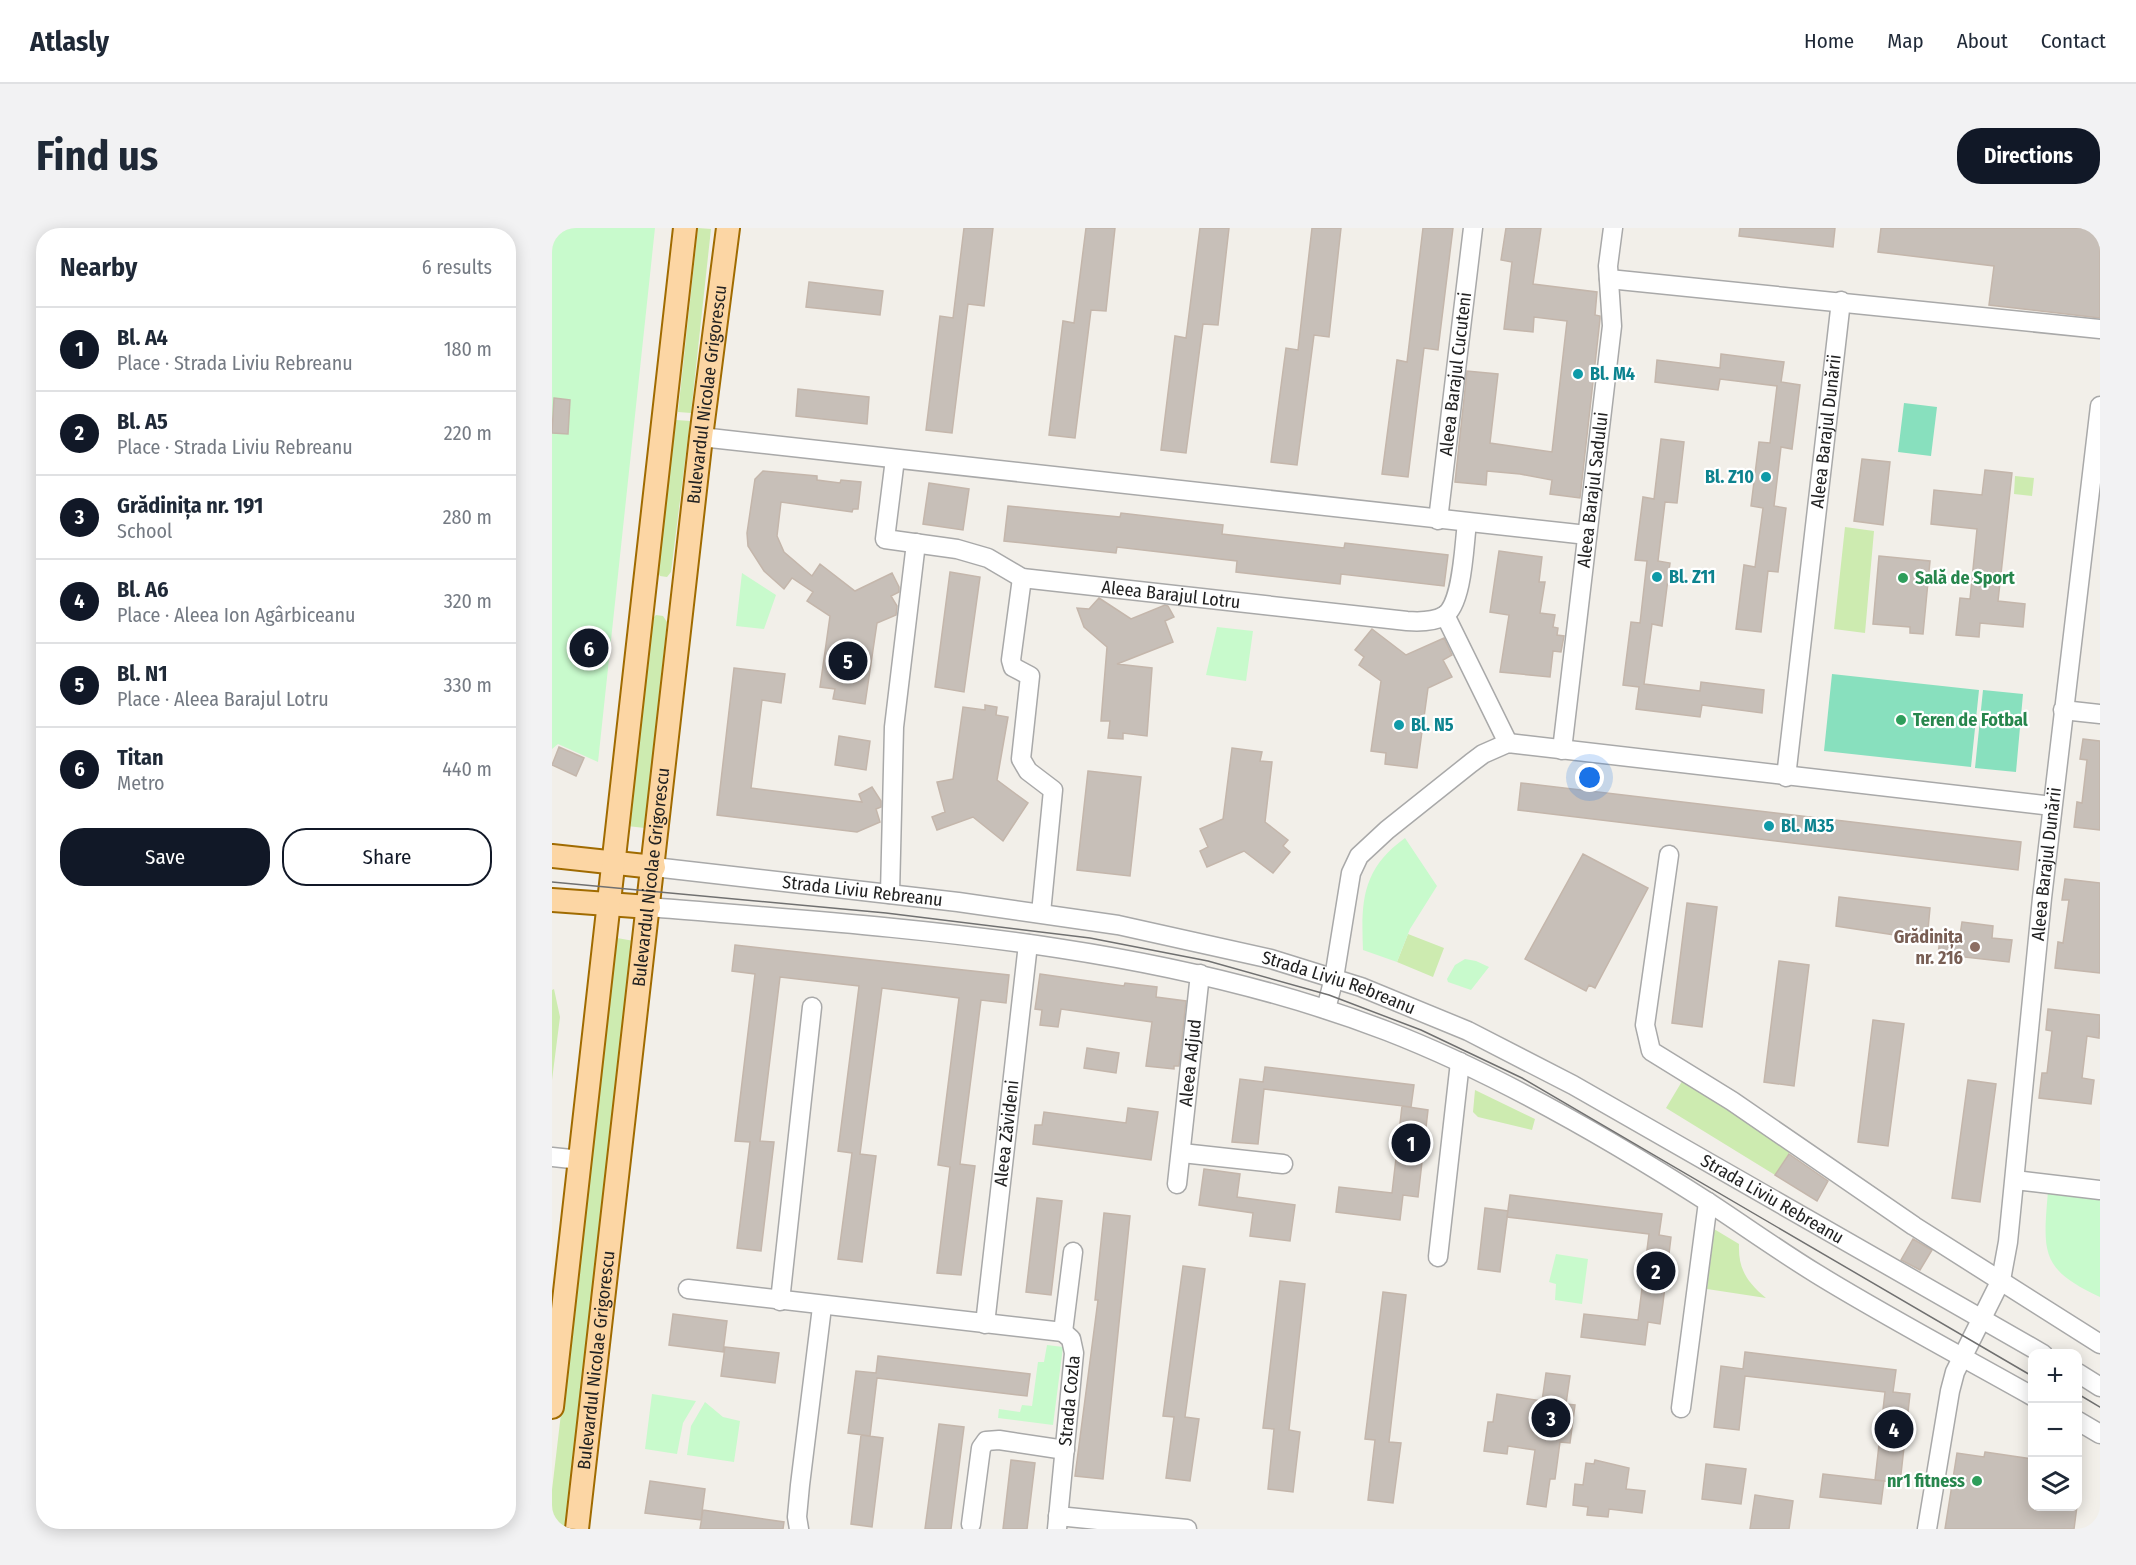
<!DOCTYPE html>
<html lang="en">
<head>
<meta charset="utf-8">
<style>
  :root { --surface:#fff; --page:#f2f2f3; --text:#1f2937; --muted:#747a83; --line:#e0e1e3; --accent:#111827 }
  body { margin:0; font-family:"Fira Sans Condensed",sans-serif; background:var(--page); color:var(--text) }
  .controls { position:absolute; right:18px; bottom:18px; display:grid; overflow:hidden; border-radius:12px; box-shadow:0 3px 15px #0003 }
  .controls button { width:54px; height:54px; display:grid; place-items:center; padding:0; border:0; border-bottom:2px solid var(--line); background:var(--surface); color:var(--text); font:30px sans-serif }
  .you { position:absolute; left:1038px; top:550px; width:21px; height:21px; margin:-15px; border:4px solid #fff; border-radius:50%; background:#1a73e8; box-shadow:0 0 0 9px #1a73e833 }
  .badge { display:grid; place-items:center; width:39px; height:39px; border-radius:50%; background:var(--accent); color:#fff; font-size:20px; font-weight:700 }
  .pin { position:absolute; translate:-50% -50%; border:3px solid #fff; box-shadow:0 2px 6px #0006 }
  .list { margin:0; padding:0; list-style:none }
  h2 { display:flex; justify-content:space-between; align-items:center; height:78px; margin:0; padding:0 24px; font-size:26px }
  h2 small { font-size:20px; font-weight:400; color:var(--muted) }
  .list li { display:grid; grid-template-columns:39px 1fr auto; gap:18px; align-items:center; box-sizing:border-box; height:84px; padding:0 24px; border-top:2px solid var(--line) }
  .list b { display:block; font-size:22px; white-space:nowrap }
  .list p { margin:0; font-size:20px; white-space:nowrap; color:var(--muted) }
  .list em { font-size:20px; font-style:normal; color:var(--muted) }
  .actions { display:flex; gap:12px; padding:18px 24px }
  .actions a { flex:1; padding:14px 0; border:2px solid var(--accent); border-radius:24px; text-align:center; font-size:21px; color:var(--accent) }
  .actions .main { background:var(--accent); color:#fff }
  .icon { flex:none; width:33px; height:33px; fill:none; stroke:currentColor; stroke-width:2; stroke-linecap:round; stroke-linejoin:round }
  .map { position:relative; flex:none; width:1548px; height:1301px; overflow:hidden; border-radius:24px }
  header { display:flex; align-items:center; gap:36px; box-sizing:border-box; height:84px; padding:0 30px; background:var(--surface); border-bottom:2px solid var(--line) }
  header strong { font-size:28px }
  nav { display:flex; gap:33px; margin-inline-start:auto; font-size:21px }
  .intro { display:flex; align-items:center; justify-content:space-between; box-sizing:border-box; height:144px; padding:0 36px }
  h1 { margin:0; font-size:42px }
  .button { padding:15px 27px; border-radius:24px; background:var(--accent); color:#fff; font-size:21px; font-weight:700 }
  main { display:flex; gap:36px; padding:0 36px }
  aside { flex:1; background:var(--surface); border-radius:24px; box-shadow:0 3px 15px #0003 }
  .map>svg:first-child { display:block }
</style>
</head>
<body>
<header>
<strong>Atlasly</strong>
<nav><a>Home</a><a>Map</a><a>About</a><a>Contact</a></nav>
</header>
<div class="intro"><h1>Find us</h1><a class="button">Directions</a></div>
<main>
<aside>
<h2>Nearby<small>6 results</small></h2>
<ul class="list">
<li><span class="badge">1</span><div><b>Bl. A4</b><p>Place · Strada Liviu Rebreanu</p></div><em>180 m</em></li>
<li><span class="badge">2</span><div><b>Bl. A5</b><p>Place · Strada Liviu Rebreanu</p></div><em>220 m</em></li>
<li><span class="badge">3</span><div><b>Grădinița nr. 191</b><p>School</p></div><em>280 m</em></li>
<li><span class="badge">4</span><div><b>Bl. A6</b><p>Place · Aleea Ion Agârbiceanu</p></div><em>320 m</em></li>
<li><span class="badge">5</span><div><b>Bl. N1</b><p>Place · Aleea Barajul Lotru</p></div><em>330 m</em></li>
<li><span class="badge">6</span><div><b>Titan</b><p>Metro</p></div><em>440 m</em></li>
</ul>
<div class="actions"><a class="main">Save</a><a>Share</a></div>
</aside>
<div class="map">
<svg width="1548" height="1301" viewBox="0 0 1548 1301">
  <rect width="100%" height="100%" fill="#f2efe9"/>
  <path fill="#cdebb0" d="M146 0 159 1 139 185 126 184Z
    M124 192 138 193 119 344 115 349 108 348 105 343Z
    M1463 248 1482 250 1480 268 1462 266Z
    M1293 299 1322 303 1313 405 1282 401Z
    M104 387 111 388 115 394 93 600 75 598 98 393Z
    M856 706 892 720 881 749 845 734Z
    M65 710 82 713 14 1301H0V1262Z
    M2 761 8 789 0 852V762Z
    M1132 850 1241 919 1223 947 1114 880Z
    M923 862 983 891 980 902 926 889 921 884Z
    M1162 1001 1187 1016C1186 1041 1195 1054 1214 1070L1155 1061Z"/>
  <path fill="#c8facc" d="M0 0H103L46 534 6 516 0 521Z
    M190 345 224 367 212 401 184 398Z
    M665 399 701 403 694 453 654 447Z
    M853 610 885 658 858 701 845 734 811 722C809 673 810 641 853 610Z
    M913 731 924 733 937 739 919 762 896 754 895 751 903 737Z
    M1496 963 1548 969V1069C1488 1041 1491 1025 1496 963Z
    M1004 1026 1036 1031 1030 1076 1003 1072 1004 1056 997 1054Z
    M495 1117 511 1119 501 1197 446 1190 447 1181 468 1184 470 1177 480 1178 486 1134H492Z
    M100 1166 144 1173 131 1195 125 1226 93 1221Z
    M153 1174 171 1189 188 1193 182 1234 135 1227 139 1198Z"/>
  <path fill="#88e0be" d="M1352 175 1385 179 1379 228 1346 224Z
    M1280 446 1427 462 1419 539 1272 523Z
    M1431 462 1471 466 1464 544 1423 540Z"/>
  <path fill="#c7bfb8" stroke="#c4b6ab" stroke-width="1.5" d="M412 0H441L432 78 416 76 400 205 374 202 388 88 401 90Z
    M534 0H563L554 83 539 82 523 210 497 207 511 93 522 95Z
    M648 0H677L666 97 651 96 634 225 609 222 623 108 634 110Z
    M760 0H789L777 109 762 107 745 237 719 234 734 120 746 122Z
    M871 0H901L886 122 872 120 856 249 830 246 845 132 855 134Z
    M954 0H989L981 56 1045 64 1043 87 1048 88V91L1028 270 998 266 1000 252 968 246 935 243 934 257 903 254 915 143 946 146 938 215 1000 224 1015 93 982 89 981 104 952 101 960 34 949 32Z
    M1188 0H1283L1281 19 1187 8Z
    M1329 0H1548V90L1437 77 1442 38 1326 24Z
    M257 54 331 63 328 87 254 79Z
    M1169 126 1232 134 1229 154 1248 157 1240 221 1229 219 1222 278 1234 280 1226 344 1216 343 1209 404 1184 401 1192 337 1203 339 1211 280 1199 278 1207 214 1218 215 1225 158 1168 151 1166 162 1103 154 1105 132 1168 140Z
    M246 161 317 169 315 196 244 188Z
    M2 170 18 172 16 206 0 205Z
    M1109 211 1132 214 1125 275 1113 274 1106 333 1118 335 1110 398 1100 396 1092 456 1148 463 1149 454 1212 462 1210 485 1150 477 1148 489 1084 481 1087 459 1071 457 1079 394 1088 395 1095 333 1083 332 1091 269 1102 271Z
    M1310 231 1338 234 1331 297 1302 293Z
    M1433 242 1460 245 1446 373 1473 376 1471 399 1428 395 1427 409 1404 407 1408 370 1418 371 1425 301 1379 296 1382 262 1430 267Z
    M211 243 265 248V252L288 255 289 252 309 254 306 281H301L300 284 229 274 225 308 232 324 260 348 268 336 303 363 340 345 347 359V364L339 368 345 378 344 387 325 395 313 476 281 471 283 461 268 459 278 388 255 373 261 364 240 350 232 361 212 343 196 318 195 305 203 251Z
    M377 255 417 261 411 302 371 296Z
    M456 278 568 289 569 285 671 297 670 306 792 320 793 315 896 327 892 358 789 346 788 356 684 344 685 333 565 319 564 325 452 313Z
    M947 323 990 329 987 354H993L988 385 1003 387 1001 399 1006 400 1005 407 1012 408 1009 424 1001 423 998 449 948 444 957 387 938 384Z
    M1327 328 1378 333 1371 406 1358 405V399L1321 396Z
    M398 344 428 349 412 464 383 459Z
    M547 370 579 391 613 377 616 378 622 389 613 393 621 414 565 436 600 440 595 508 571 505V511L556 510 558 493H549L555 419 532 399 525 380 537 381Z
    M820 401 854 427 892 410 900 427 891 432 900 449 876 460 865 540 833 536 834 525 819 523 829 453 807 437 812 429 803 422Z
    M182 440 233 446 229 475 210 472 199 560 310 574 307 566 320 559 329 573V579L324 581 328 594 305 604 165 587Z
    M433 477 445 479 444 487 456 489 445 552 476 575 451 613 421 589 385 602 380 589 393 584 385 554 401 551 411 479 433 482Z
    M287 508 318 513 314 542 283 537Z
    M1531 511 1548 513V602L1522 599 1525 574 1530 575 1535 532 1528 531Z
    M7 519 32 530 24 548 0 537Z
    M680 520 710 524 708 533 720 534 713 594 736 612 731 618 738 624 721 645 692 623 655 639 648 623 656 619 648 601 671 591Z
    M536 543 589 549 578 648 525 642Z
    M969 555 1469 614 1466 642 966 582Z
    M1031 626 1096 660 1043 760 1037 757 1034 763 973 731Z
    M1513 651 1548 655V745L1503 740 1506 714 1511 715 1517 672H1510Z
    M1287 669 1378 680 1375 712 1284 698Z
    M1135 675 1165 679 1150 799 1120 795Z
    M1410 694 1441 698 1440 710 1460 712 1457 734 1386 726 1389 705 1408 707Z
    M183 717 457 747 454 775 429 772 408 936 423 938 409 1047 385 1045 398 939 386 937 407 770 330 760 308 926 324 928 310 1034 286 1031 300 925 286 923 307 758 228 749 208 913 222 914 209 1023 185 1020 198 914 183 913 203 746 180 743Z
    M1227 733 1257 737 1242 858 1212 854Z
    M488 746 572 758 573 755 605 759 604 769 634 773 627 838H622V841L594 838 600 794 509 781 506 799 488 797 490 782 483 781Z
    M1496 781 1548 787 1547 810 1535 808 1530 850 1542 852 1539 876 1487 870 1490 845H1495L1500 803 1494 802Z
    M1321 792 1352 796 1336 918 1306 914Z
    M535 820 567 825 564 845 532 840Z
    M713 839 862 857 859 879 712 861 706 916 680 914 688 851 711 854Z
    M1416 852 1444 856 1428 974 1400 970Z
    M850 878 876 882 866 969 851 967 848 992 784 984 787 959 840 965Z
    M576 880 606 884 599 932 481 916 483 897H490L492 884 574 895Z
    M1237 926 1276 953 1265 973 1223 947Z
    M652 941 688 946 685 969 743 977 738 1013 698 1008 701 985 647 977Z
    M958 967 1110 986 1107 1007 1119 1009 1111 1075 1108 1096 1096 1094 1093 1117 1029 1109 1032 1086 1086 1092 1097 1006 955 989Z
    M485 970 510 973 499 1067 474 1064Z
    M933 980 956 983 948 1044 926 1041Z
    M552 985 578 988 551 1251 523 1248 546 1072H543Z
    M1361 1011 1380 1022 1368 1042 1349 1032Z
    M631 1038 653 1041 633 1189 647 1191 638 1253 614 1250 622 1189 611 1188Z
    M728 1053 753 1056 737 1202 748 1204 741 1264 716 1261 722 1201 711 1200Z
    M831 1064 854 1067 837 1214 849 1215 841 1275 816 1272 823 1212 813 1211Z
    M121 1086 175 1093 171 1124 117 1117Z
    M173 1119 227 1125 223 1155 169 1148Z
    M1193 1124 1344 1142 1341 1164 1358 1166 1348 1255 1323 1252 1333 1164 1193 1148 1187 1202 1162 1199 1169 1138 1191 1141Z
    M326 1128 478 1146 475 1168 325 1150 318 1208 296 1205 304 1143 324 1145Z
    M994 1145 1018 1148 1014 1176 1023 1177 1018 1215 1008 1214 1003 1251H998L994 1279 975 1276 983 1222 956 1218 955 1226 932 1223 936 1194H941L945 1166 990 1173Z
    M387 1196 412 1199 399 1301H373Z
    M309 1207 331 1210 320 1299 299 1296Z
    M1433 1224 1480 1231V1278H1525L1522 1301H1393L1405 1225 1432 1229Z
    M459 1232 483 1235 475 1301H451Z
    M1043 1232 1077 1240 1074 1261 1093 1263 1090 1285 1057 1281 1056 1289 1035 1287 1036 1279 1021 1277 1023 1256 1031 1257 1034 1235 1042 1236Z
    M1154 1236 1194 1241 1189 1276 1150 1271Z
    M1271 1246 1332 1253 1329 1276 1268 1269Z
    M98 1253 153 1261 149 1292 93 1285Z
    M1203 1267 1241 1273 1237 1301H1198Z
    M151 1282 232 1294 231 1301H148Z"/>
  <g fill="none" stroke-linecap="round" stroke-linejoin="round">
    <g stroke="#a9a9a9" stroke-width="21">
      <g id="minor">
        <path d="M1057 51 1548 101"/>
        <path d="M149 209 1035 307"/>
        <path id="s1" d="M343 231 333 311 405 321 436 330 470 350 855 393C868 394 881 394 892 388 911 376 912 316 915 295"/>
        <path id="s2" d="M886 292 921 0"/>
        <path d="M470 350 459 432 461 439 478 448 469 531 476 543 501 562 489 685"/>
        <path d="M893 387 956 515"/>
        <path d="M1511 482 1548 486"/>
        <path id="s3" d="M1010 522 1060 98 1056 38 1061 0"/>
        <path id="s4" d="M1234 549 1289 73"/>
        <path d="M1117 627 1093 797 1099 823 1180 873 1362 998 1548 1116"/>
        <path id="s5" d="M102 639 406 674 566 697 719 731 809 759 916 803 1021 857 1491 1126"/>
        <path d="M338 666 342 499 364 315"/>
        <path d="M97 679C346 700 600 713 835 803 946 846 1058 911 1159 976 1194 999 1229 1024 1265 1046 1335 1089 1409 1128 1480 1168"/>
        <path d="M774 781 782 750 799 645 807 628 835 602 919 535 931 526 956 515 1500 578"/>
        <path d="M630 925 731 936"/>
        <path d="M0 929 29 932"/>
        <path d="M1463 952 1548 962"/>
        <path id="s6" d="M625 956 648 746"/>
        <path d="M886 1029 908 834"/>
        <path d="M136 1061 511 1104"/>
        <path d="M228 1073 260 779"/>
        <path id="s7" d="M433 1096 476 716"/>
        <path d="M511 1104 521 1024"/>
        <path d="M1526 1145 1548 1159"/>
        <path d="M1129 1180 1156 974"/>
        <path d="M1526 1193 1548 1206"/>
        <path d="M506 1288 635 1301"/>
        <path d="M419 1296 429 1220 434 1213 447 1212 513 1222"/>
        <path d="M247 1301 245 1289 248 1257 270 1079"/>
        <path id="s8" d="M505 1301 522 1125 519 1111 511 1104"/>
        <path id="s9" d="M1375 1301 1398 1163 1403 1144 1449 1052 1456 1014 1490 670 1548 178"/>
      </g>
    </g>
    <g stroke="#a06b00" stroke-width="26">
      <g id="major">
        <path d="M0 628 102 639"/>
        <path d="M0 672 97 679"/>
        <path d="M0 1179 133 0"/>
        <path id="s10" d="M25 1301 149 209 176 0"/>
      </g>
    </g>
    <use href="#minor" stroke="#fff" stroke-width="18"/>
    <use href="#major" stroke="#fcd6a4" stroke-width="22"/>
    <path stroke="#707070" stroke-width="1.5" d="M0 654 334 685 538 710 656 733 777 767 869 802 970 850 1480 1148
      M1526 1166 1548 1179"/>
  </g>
  <g fill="#0f9aa8" stroke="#fff" stroke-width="2">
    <circle cx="1026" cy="146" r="6"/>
    <circle cx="1214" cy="249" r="6"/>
    <circle cx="1105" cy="349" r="6"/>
    <circle cx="847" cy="497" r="6"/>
    <circle cx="1217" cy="598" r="6"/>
  </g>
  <g fill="#2e9e5b" stroke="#fff" stroke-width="2">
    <circle cx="1351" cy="350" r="6"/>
    <circle cx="1349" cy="492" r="6"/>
    <circle cx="1425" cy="1253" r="6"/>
  </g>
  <circle fill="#8d6e63" stroke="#fff" stroke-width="2" cx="1423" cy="719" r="6"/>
  <g text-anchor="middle" stroke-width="4.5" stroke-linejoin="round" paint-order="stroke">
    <g font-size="18" fill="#222" stroke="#fff">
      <text dy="6" stroke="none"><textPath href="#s2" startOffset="147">Aleea Barajul Cucuteni</textPath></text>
      <text dy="6" stroke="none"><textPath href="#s10" startOffset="1142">Bulevardul Nicolae Grigorescu</textPath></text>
      <text dy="6" stroke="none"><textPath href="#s4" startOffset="348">Aleea Barajul Dunării</textPath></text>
      <text dy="6" stroke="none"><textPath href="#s3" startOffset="262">Aleea Barajul Sadului</textPath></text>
      <text dy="6" stroke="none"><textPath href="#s1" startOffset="375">Aleea Barajul Lotru</textPath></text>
      <text dy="6" stroke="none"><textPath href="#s9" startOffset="681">Aleea Barajul Dunării</textPath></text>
      <text dy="6" stroke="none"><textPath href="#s10" startOffset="656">Bulevardul Nicolae Grigorescu</textPath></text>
      <text dy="6" stroke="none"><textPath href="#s5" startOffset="210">Strada Liviu Rebreanu</textPath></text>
      <text dy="6" stroke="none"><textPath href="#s5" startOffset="696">Strada Liviu Rebreanu</textPath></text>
      <text dy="6" stroke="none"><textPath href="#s6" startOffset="122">Aleea Adjud</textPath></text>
      <text dy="6" stroke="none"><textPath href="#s7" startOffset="192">Aleea Zăvideni</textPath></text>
      <text dy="6" stroke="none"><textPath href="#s5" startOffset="1182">Strada Liviu Rebreanu</textPath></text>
      <text dy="6" stroke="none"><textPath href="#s10" startOffset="170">Bulevardul Nicolae Grigorescu</textPath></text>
      <text dy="6" stroke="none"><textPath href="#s8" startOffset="129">Strada Cozla</textPath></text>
    </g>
    <g font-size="18" font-weight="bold" fill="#0d838f" stroke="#fff" text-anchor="start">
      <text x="1038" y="152">Bl. M4</text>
      <text x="1202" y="255" text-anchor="end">Bl. Z10</text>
      <text x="1117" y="355">Bl. Z11</text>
      <text x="859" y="503">Bl. N5</text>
      <text x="1229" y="604">Bl. M35</text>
    </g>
    <g font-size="18" font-weight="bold" fill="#27864d" stroke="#fff" text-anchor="start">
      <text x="1363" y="356">Sală de Sport</text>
      <text x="1361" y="498">Teren de Fotbal</text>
      <text x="1413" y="1259" text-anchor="end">nr1 fitness</text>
    </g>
    <g font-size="18" font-weight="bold" fill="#785e54" stroke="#fff" text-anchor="end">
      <text x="1411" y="715">Grădinița<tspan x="1411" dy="21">nr. 216</tspan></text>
    </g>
  </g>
</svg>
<div class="controls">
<button>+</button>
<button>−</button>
<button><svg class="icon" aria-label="layers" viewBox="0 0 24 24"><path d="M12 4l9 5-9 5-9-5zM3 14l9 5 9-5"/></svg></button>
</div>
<div class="you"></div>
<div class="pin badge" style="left:859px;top:915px">1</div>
<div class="pin badge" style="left:1104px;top:1043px">2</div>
<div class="pin badge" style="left:999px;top:1190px">3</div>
<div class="pin badge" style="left:1342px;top:1201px">4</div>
<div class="pin badge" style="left:296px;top:433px">5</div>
<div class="pin badge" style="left:37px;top:420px">6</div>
</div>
</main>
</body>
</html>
